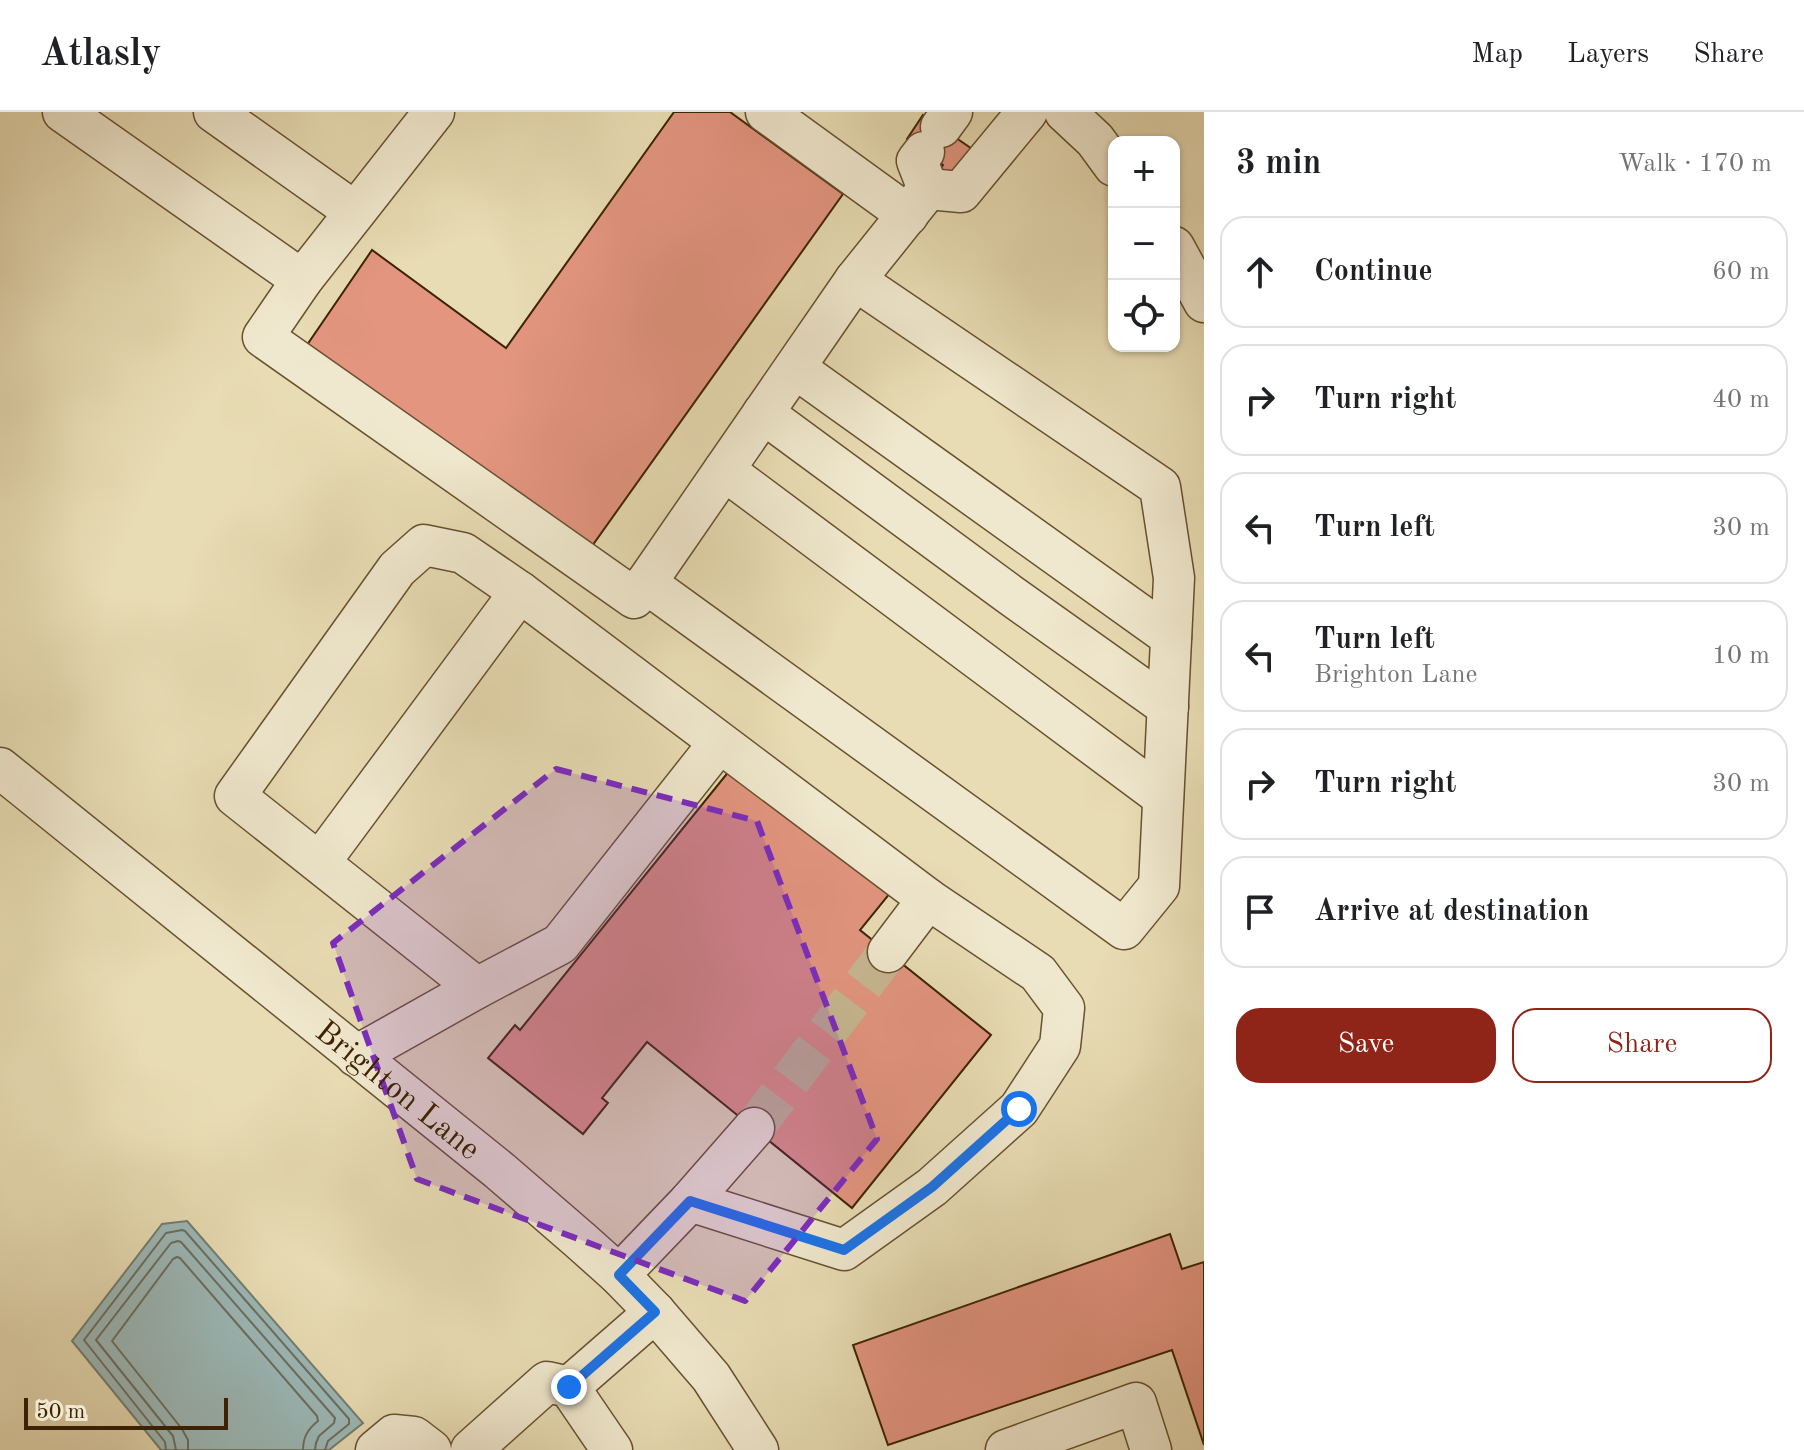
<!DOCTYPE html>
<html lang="en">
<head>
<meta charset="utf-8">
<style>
  :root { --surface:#fff; --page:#f2f2f2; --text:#202124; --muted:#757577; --line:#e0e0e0; --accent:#8f2418 }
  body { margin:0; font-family:"Old Standard TT",serif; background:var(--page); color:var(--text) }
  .controls { position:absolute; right:24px; top:24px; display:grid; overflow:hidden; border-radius:16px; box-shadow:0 2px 6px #0004 }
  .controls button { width:72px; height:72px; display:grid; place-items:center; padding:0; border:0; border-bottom:2px solid var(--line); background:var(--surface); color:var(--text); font:40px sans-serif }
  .scale { position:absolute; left:24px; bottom:20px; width:204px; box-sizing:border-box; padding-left:8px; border:4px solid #3d2303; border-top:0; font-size:22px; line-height:28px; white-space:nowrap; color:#3d2303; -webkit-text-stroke:6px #f0e8ce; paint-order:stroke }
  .stop { position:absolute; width:24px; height:24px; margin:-18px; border:6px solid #1a73e8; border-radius:50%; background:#fff }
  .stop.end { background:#1a73e8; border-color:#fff; box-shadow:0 2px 8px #0008 }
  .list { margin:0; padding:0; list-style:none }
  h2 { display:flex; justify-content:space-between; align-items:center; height:104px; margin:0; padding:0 32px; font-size:34px }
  h2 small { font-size:26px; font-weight:400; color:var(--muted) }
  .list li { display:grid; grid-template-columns:52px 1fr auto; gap:24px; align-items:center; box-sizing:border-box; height:112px; margin:0 16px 16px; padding:0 16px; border:2px solid var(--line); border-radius:24px }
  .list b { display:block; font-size:30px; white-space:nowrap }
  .list p { margin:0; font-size:26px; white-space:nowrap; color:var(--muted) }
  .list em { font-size:26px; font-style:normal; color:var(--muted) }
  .actions { display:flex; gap:16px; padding:24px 32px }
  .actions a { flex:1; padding:18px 0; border:2px solid var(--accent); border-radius:24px; text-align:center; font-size:28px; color:var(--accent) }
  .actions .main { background:var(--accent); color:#fff }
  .icon { flex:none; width:44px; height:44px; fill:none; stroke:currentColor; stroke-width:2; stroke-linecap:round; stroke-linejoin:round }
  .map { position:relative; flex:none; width:1204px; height:1338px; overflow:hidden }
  header { display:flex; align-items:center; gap:48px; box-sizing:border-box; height:112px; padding:0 40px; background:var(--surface); border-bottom:2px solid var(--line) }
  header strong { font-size:38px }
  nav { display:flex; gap:44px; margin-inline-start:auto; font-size:28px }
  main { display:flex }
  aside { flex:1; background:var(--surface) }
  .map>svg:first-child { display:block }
</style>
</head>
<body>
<header>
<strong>Atlasly</strong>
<nav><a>Map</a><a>Layers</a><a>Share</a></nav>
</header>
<main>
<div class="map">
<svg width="1204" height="1338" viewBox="0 0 1204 1338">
  <rect width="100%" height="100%" fill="#e8dcb4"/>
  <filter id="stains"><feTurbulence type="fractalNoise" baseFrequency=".0025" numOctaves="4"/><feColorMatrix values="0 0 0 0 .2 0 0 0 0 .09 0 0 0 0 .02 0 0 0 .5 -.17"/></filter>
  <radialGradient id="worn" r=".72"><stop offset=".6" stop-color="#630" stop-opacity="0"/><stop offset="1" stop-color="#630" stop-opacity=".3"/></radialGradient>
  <path fill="#9cb9b9" stroke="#767d70" stroke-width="2" d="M187 1109 363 1311 329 1338H161L72 1229 162 1112Z"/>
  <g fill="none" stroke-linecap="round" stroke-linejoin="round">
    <path stroke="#6c6e5e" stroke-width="2" d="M166 1338 165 1330 84 1228 166 1121 182 1118 185 1119 349 1307V1312L328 1329 325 1338
      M176 1338 173 1324 96 1228 171 1131 178 1129 181 1130 335 1306 334 1311 319 1324 316 1331 315 1338
      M188 1338V1328L182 1317 112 1229 173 1147 177 1145 180 1146 317 1304 318 1309C308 1317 303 1325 303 1338"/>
  </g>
  <path fill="#e39580" stroke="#3d2303" stroke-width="2" d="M674 0H730L843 82 592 434 307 233 372 138 506 236Z
    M923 3 975 39 950 77 934 66 943 53 907 27Z
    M734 653 891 780 860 818 991 923 852 1096 647 930 602 986 608 991 583 1022 488 946 515 913 520 918Z
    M1170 1122 1182 1157 1204 1150V1333L1172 1238 888 1333 853 1233Z"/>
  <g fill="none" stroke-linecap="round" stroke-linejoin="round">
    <path stroke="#c6b791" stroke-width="40" stroke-dasharray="40 20" stroke-linecap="butt" d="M754 1016 888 840"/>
    <g stroke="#68512f" stroke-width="43">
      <g id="minor">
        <path d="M63 0 302 168 263 225 634 486 646 471 1124 817 1159 774 1174 466 1160 375 855 168 928 77"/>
        <path d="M214 0 355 100"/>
        <path d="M766 0 908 103"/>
        <path d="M1065 0 1095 28 1114 54"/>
        <path d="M941 15 952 0"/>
        <path d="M924 40 917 49 928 77"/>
        <path d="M928 77 961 80 1027 0"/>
        <path d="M1174 135 1204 190"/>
        <path d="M302 168 434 0"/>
        <path d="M795 256 1171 525"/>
        <path d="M763 301 1009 482 1168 595"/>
        <path d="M724 358 1163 685"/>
        <path d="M646 471 855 168"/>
        <path id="s1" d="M0 656 500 1059 581 1129 619 1163 655 1200 711 1265 758 1338"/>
        <path d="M320 750 520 480"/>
        <path d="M888 840 928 787"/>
        <path d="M477 876 235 684 397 457 424 433 463 441 520 480 928 787 1038 861 1064 896 1060 934 1019 997 932 1075 844 1138 690 1089"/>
        <path d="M356 944 477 876 560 832 719 631"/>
        <path d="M619 1163 690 1089 754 1016"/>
        <path d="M569 1275 655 1200"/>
        <path d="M376 1338 394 1323 414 1325 431 1338"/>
        <path d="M471 1338 547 1270 569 1275 612 1338"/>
        <path d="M1006 1338 1136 1291 1151 1338"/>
      </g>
    </g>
    <use href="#minor" stroke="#f0e8ce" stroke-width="40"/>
  </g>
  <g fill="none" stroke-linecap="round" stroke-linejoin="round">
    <path stroke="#1a73e8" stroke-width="10" d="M569 1275 655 1200 619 1163 690 1089 844 1138 932 1075 1019 997"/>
  </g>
  <path fill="#7b2cbf" fill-opacity="0.2" stroke="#7b2cbf" stroke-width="6" stroke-dasharray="16 10" stroke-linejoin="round" d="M556 657 757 709 877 1027 745 1189 417 1067 333 831Z"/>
  <g text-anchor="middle" stroke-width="6" stroke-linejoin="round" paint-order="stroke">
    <g font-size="32" fill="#3d2303" stroke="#f0e8ce">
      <text dy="11" stroke="none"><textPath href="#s1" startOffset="512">Brighton Lane</textPath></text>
    </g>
  </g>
  <rect width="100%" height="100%" filter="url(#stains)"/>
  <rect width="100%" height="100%" fill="url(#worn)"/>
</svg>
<div class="controls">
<button>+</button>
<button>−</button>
<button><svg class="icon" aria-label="locate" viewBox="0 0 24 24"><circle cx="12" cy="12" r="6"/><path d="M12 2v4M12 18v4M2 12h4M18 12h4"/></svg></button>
</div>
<div class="scale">50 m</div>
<div class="stop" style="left:1019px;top:997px"></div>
<div class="stop end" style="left:569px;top:1275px"></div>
</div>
<aside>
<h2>3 min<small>Walk · 170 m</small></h2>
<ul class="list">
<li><svg class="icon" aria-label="ahead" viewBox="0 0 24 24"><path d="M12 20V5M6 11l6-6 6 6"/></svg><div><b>Continue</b></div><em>60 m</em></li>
<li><svg class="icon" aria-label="right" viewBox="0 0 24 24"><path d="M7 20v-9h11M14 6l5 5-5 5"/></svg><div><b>Turn right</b></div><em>40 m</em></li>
<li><svg class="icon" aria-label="left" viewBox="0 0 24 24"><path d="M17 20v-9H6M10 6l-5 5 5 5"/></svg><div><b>Turn left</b></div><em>30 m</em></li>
<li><svg class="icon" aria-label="left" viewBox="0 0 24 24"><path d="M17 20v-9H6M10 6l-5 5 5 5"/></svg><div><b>Turn left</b><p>Brighton Lane</p></div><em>10 m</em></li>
<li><svg class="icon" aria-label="right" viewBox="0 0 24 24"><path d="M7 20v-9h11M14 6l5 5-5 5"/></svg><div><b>Turn right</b></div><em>30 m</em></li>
<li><svg class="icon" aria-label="arrive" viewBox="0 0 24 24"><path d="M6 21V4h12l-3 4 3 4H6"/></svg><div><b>Arrive at destination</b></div></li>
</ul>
<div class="actions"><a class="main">Save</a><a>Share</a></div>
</aside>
</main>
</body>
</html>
